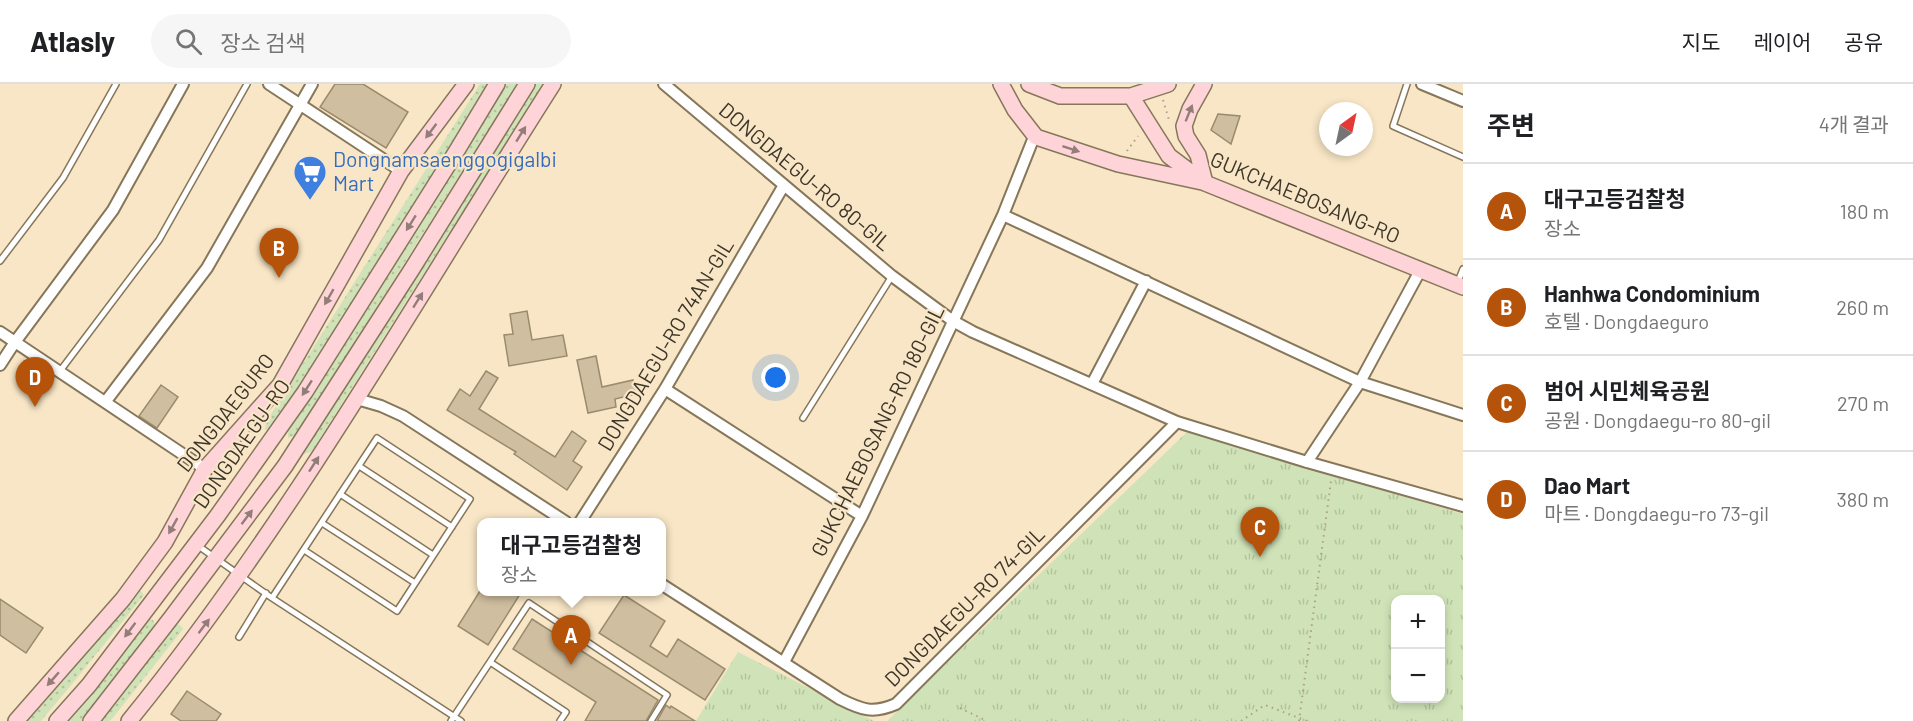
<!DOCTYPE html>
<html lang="ko">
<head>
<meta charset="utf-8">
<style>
  :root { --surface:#fff; --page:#f6f6f6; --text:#202124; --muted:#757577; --line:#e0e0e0; --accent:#b45309 }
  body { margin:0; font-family:Barlow,"Noto Sans KR",sans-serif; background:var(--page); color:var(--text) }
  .controls { position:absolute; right:18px; bottom:18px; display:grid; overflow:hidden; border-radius:12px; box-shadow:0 3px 9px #0003 }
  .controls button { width:54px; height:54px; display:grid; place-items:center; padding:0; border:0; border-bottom:2px solid var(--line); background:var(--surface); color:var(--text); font:30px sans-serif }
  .compass { position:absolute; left:1319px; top:18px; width:54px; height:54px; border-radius:50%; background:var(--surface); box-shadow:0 3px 9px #0003; rotate:33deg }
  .you { position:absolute; left:776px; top:294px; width:21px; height:21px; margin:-15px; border:4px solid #fff; border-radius:50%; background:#1a73e8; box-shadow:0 0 0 9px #1a73e833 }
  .badge { display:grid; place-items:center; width:39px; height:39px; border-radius:50%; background:var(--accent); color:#fff; font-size:20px; font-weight:700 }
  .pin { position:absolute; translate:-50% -50px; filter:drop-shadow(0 2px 3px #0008) }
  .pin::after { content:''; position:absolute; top:32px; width:21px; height:18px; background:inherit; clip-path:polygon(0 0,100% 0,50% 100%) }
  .popup { position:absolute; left:477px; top:434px; width:189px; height:78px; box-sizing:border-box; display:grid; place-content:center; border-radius:12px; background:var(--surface); filter:drop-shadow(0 2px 4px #0005); font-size:20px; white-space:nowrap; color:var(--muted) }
  .popup b { font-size:22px; color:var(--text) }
  .popup::after { content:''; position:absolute; left:50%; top:100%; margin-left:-12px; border:12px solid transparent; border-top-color:var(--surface) }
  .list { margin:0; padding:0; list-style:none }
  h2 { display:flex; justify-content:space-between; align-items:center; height:78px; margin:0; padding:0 24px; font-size:26px }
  h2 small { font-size:20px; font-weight:400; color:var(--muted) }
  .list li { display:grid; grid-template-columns:39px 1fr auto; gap:18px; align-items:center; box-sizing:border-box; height:96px; padding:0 24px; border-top:2px solid var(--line) }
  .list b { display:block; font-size:22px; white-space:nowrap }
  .list p { margin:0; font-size:20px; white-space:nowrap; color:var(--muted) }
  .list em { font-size:20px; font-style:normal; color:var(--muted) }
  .icon { flex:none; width:33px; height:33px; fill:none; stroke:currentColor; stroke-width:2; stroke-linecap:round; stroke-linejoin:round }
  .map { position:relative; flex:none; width:1463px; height:637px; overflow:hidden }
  header { display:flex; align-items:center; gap:36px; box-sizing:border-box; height:84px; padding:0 30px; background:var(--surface); border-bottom:2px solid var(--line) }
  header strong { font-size:28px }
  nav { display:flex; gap:33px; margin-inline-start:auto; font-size:21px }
  .search { width:420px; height:54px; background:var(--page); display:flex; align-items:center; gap:15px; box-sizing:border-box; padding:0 21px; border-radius:33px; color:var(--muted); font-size:22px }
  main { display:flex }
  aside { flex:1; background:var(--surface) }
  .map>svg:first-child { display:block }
</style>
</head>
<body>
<header>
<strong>Atlasly</strong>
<div class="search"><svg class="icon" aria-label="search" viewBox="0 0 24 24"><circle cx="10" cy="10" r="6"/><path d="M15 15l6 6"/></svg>장소 검색</div>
<nav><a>지도</a><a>레이어</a><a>공유</a></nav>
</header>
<main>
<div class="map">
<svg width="1463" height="637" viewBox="0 0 1463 637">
  <defs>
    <pattern id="grass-dots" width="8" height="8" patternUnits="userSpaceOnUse" patternTransform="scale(1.5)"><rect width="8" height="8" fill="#d0e3b8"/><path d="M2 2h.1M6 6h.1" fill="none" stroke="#b4c39e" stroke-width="1.8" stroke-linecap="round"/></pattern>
    <pattern id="park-tufts" width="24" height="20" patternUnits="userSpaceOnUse" patternTransform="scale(1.5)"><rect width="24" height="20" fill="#d0e3b8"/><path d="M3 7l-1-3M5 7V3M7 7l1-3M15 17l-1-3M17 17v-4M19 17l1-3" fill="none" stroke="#b4c39e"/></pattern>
  </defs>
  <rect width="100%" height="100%" fill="#f8e6c6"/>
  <path fill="url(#grass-dots)" d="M480 0H489L274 343 265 346 266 338Z
    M507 0H517L296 351 288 354V346Z
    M533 0H543L312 367 304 370 305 361Z
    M136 506 141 507 144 511 72 600 41 637H28L65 595Z
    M150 535 153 536 155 541 94 623 82 637H69L87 617 148 536Z
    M175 540 180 541 183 545 112 635 109 637H97Z"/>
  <path fill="url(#park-tufts)" fill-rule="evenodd" d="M1187 348 1463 430V637H887ZM1396 516H1440V614H1396Z
    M738 568 874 637H696Z"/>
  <path fill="#cfbe9f" stroke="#9b8b6e" stroke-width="1.5" d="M335 0H363L408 28 386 64 320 23Z
    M1218 30 1240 32 1231 60 1211 46Z
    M527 227 532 256 563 251 567 272 509 282 504 251 513 250 510 230Z
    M596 272 602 303 633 296 636 310 615 315 616 323 588 329 577 276Z
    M486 287 498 294 479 325 555 373 572 347 586 357 573 377 582 383 567 406 514 370 516 368 447 326 460 305 470 312Z
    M161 301 178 313 157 344 139 332Z
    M480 507H522L488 561 458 542Z
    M624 511 665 537 650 562 667 573 678 555 725 585 705 616 599 549Z
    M0 515 43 544 26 569 0 551Z
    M532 535 658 616 646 637H585L596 618 513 565Z
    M187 607 221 630 216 637H181L171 630Z
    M666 621 670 624 671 622 695 637H657Z"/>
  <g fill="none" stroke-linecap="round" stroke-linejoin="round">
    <g stroke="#86775a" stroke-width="8">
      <path id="service" d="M1407 0 1393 42 1463 73
        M0 177 63 94 116 0
        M1457 200 1463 185
        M60 287 159 156 247 0
        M803 334 892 192
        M359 382 452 443
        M340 410 433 471
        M322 439 415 499
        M197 461 272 514 461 637
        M272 514C307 460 342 407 377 354L470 415 397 527 304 466
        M239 553 266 509
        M490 578 529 519 667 611 651 637
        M451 637 490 578 566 628 560 637"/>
    </g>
    <g stroke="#86775a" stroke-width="14">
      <path id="minor" d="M269 0 401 87
        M664 0 892 192 953 237 973 248 1177 338 1307 378 1463 422
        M1422 0 1463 17
        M1003 131 1360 298 1463 331
        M0 248 205 385
        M0 281 15 258 113 126 183 0
        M1092 300 1146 197
        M665 305 862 432
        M357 315 381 322 403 332 566 438
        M106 317 207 184 312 0
        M1307 378 1360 298 1421 185
        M580 438 665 305 784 101
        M661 500 840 615C862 626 873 630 896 620L1177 338
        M784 578 862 432 1003 131 1032 58 1036 53"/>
    </g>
    <g stroke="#86775a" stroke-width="18">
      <path id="secondary" d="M1001 0 1015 26 1036 53 1118 80 1202 98
        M1029 0 1060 12H1131L1168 0
        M1204 0 1190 25 1184 42 1186 52 1198 71 1205 99
        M1131 12 1169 72 1205 99 1463 203
        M16 637 123 515 165 458 205 385 280 301 401 87 466 0
        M57 637 89 601 218 431 305 308 456 68 497 0
        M91 637 171 534 285 382 412 185 527 0
        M129 637C290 439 416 215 553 0"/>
    </g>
    <path stroke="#ac9f87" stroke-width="2" stroke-dasharray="1.5 4.5" stroke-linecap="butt" d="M1163 16 1170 39
      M1127 67 1138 52
      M960 624 987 637
      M1241 637 1265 621 1307 637
      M1299 637 1331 397"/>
    <use href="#service" stroke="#fff" stroke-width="5"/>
    <use href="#minor" stroke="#fff" stroke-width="10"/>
    <use href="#secondary" stroke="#fed4d9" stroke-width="15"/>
  </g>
  <defs><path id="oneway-solid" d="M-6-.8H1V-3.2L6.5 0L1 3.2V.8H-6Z" transform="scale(1.5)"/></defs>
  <g fill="#937d78">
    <use href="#oneway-solid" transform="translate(1189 29) rotate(-68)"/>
    <use href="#oneway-solid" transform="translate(431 47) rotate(127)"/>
    <use href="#oneway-solid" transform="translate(521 50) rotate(-58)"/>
    <use href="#oneway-solid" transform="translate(1071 65) rotate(18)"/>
    <use href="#oneway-solid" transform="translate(411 139) rotate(122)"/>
    <use href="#oneway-solid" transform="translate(329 213) rotate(120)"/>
    <use href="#oneway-solid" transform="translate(418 216) rotate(-58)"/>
    <use href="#oneway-solid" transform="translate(307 304) rotate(123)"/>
    <use href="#oneway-solid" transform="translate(314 380) rotate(-57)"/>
    <use href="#oneway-solid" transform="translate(247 433) rotate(-53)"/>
    <use href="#oneway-solid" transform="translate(173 442) rotate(119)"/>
    <use href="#oneway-solid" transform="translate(204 542) rotate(-53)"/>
    <use href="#oneway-solid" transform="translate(130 546) rotate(127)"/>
    <use href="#oneway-solid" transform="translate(53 595) rotate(131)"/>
  </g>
  <defs>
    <g id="supermarket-pin" transform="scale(1.725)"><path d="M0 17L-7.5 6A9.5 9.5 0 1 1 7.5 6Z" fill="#3f7fe0" stroke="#f8e6c6"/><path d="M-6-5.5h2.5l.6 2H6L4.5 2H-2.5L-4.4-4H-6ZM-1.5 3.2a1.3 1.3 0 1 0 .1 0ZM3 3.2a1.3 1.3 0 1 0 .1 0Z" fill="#fff"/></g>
  </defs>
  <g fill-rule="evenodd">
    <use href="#supermarket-pin" x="310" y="88"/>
  </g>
  <g text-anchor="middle" stroke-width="4.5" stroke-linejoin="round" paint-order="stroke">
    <g font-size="21" fill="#366cbe" stroke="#f8e6c6" text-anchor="start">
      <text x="333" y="83">Dongnamsaenggogigalbi<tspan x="333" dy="24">Mart</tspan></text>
    </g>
    <g font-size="21" fill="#3c3529" stroke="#f8e6c6">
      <text transform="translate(805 93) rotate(40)" y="7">DONGDAEGU-RO 80-GIL</text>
      <text transform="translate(1305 114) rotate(23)" y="7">GUKCHAEBOSANG-RO</text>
      <text transform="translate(666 261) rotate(-59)" y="7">DONGDAEGU-RO 74AN-GIL</text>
      <text transform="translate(226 329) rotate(-52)" y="7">DONGDAEGURO</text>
      <text transform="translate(878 347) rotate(-64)" y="7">GUKCHAEBOSANG-RO 180-GIL</text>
      <text transform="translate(242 360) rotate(-55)" y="7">DONGDAEGU-RO</text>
      <text transform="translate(965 523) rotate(-45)" y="7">DONGDAEGU-RO 74-GIL</text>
    </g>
  </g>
</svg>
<div class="controls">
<button>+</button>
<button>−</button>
</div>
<svg class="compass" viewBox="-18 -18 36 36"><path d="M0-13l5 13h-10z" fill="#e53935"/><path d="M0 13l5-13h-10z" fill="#757577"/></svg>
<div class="you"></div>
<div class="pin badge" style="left:571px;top:581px">A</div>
<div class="popup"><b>대구고등검찰청</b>장소</div>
<div class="pin badge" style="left:279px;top:194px">B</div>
<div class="pin badge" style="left:1260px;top:473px">C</div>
<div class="pin badge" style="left:35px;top:323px">D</div>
</div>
<aside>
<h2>주변<small>4개 결과</small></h2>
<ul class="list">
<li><span class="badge">A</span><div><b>대구고등검찰청</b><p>장소</p></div><em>180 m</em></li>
<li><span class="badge">B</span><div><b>Hanhwa Condominium</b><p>호텔 · Dongdaeguro</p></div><em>260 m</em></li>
<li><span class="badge">C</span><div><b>범어 시민체육공원</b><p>공원 · Dongdaegu-ro 80-gil</p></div><em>270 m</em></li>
<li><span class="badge">D</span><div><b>Dao Mart</b><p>마트 · Dongdaegu-ro 73-gil</p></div><em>380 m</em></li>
</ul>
</aside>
</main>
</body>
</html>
